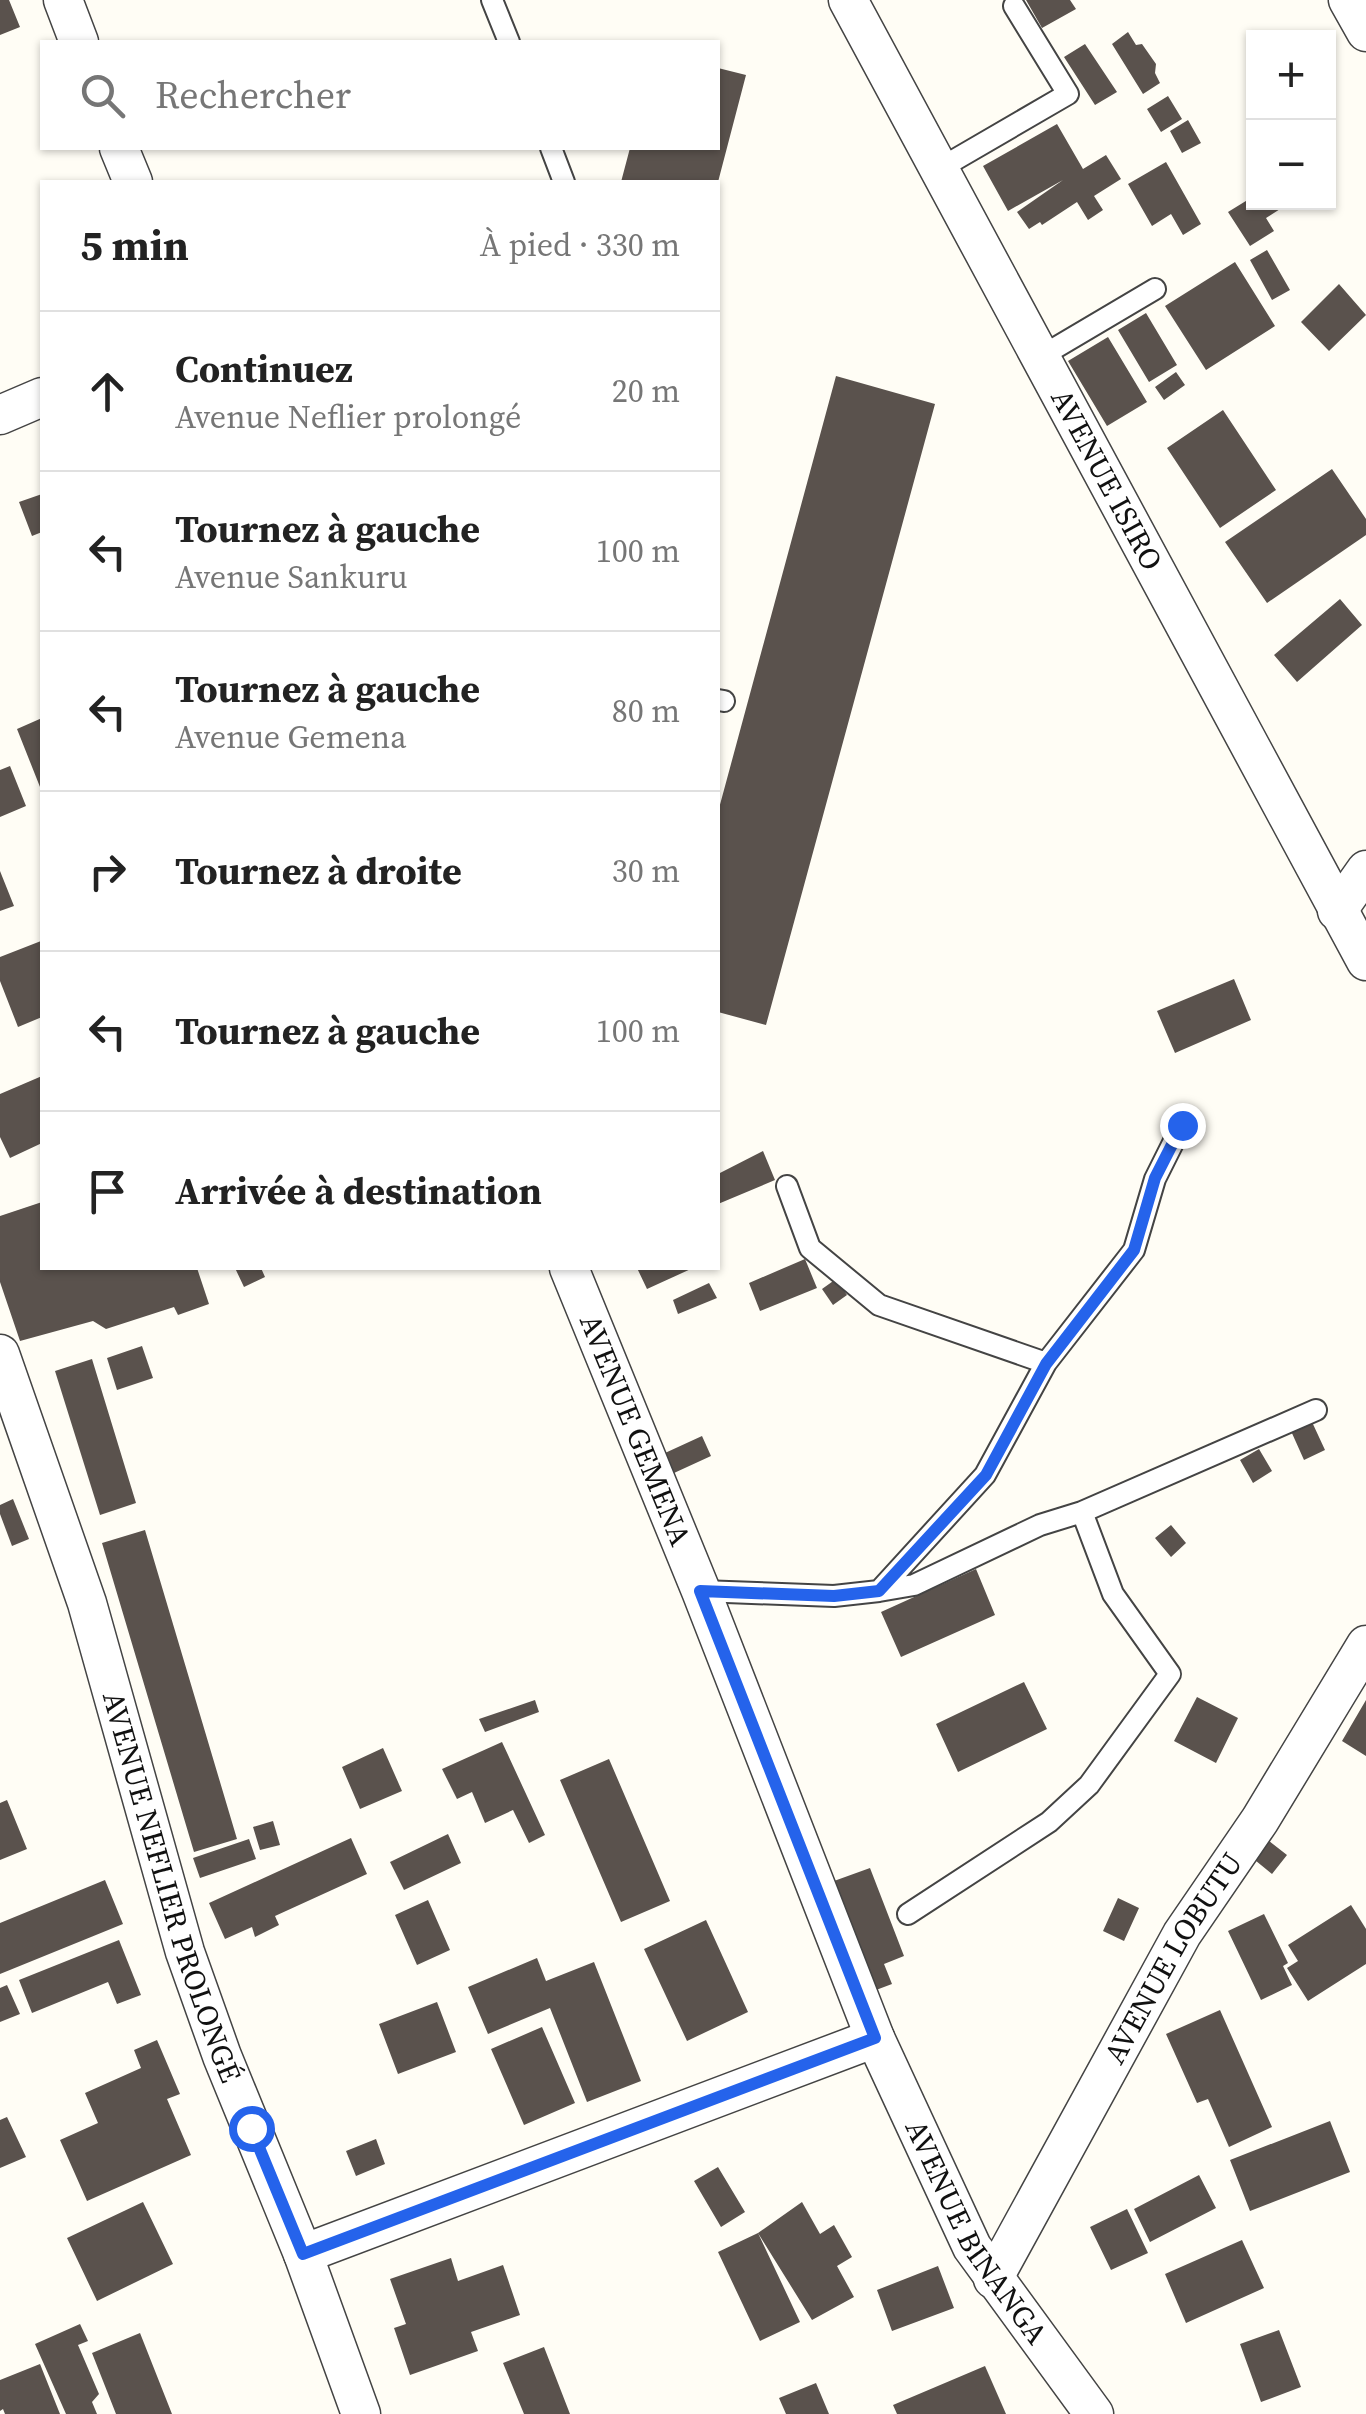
<!DOCTYPE html>
<html lang="fr">
<head>
<meta charset="utf-8">
<style>
  :root { --surface:#fff; --page:#f2f2f2; --text:#222; --muted:#767676; --line:#e0e0e0 }
  body { margin:0; font-family:"Source Serif 4",serif; background:var(--page); color:var(--text) }
  .controls { position:absolute; right:30px; top:30px; display:grid; overflow:hidden; border-radius:0px; box-shadow:0 2px 8px #0004 }
  .controls button { width:90px; height:90px; display:grid; place-items:center; padding:0; border:0; border-bottom:2px solid var(--line); background:var(--surface); color:var(--text); font:50px sans-serif }
  .stop { position:absolute; width:30px; height:30px; margin:-22px; border:8px solid #2563eb; border-radius:50%; background:#fff }
  .stop.end { background:#2563eb; border-color:#fff; box-shadow:0 2px 10px #0008 }
  .list { margin:0; padding:0; list-style:none }
  h2 { display:flex; justify-content:space-between; align-items:center; height:130px; margin:0; padding:0 40px; font-size:42px }
  h2 small { font-size:32px; font-weight:400; color:var(--muted) }
  .list li { display:grid; grid-template-columns:65px 1fr auto; gap:30px; align-items:center; box-sizing:border-box; height:160px; padding:0 40px; border-top:2px solid var(--line) }
  .list b { display:block; font-size:38px; white-space:nowrap }
  .list p { margin:0; font-size:32px; white-space:nowrap; color:var(--muted) }
  .list em { font-size:32px; font-style:normal; color:var(--muted) }
  .icon { flex:none; width:55px; height:55px; fill:none; stroke:currentColor; stroke-width:2; stroke-linecap:round; stroke-linejoin:round }
  .map { position:relative; flex:none; width:1366px; height:2414px; overflow:hidden }
  .search { position:absolute; background:var(--surface); box-shadow:0 2px 8px #0004; left:40px; top:40px; width:680px; height:110px; display:flex; align-items:center; gap:25px; box-sizing:border-box; padding:0 35px; border-radius:0px; color:var(--muted); font-size:38px }
  .panel { position:absolute; background:var(--surface); box-shadow:0 2px 8px #0004; left:40px; top:180px; width:680px; height:1090px; border-radius:0px }
  .map>svg:first-child { display:block }
</style>
</head>
<body>
<div class="map">
<svg width="1366" height="2414" viewBox="0 0 1366 2414">
  <rect width="100%" height="100%" fill="#fffdf5"/>
  <path fill="#5a524d" d="M0 0H9L20 27 0 35Z
    M1026 0H1070L1076 9 1042 28Z
    M1128 32 1136 45 1142 44 1156 64 1155 73 1160 83 1143 94 1112 44Z
    M1085 44 1117 92 1095 105 1064 57Z
    M718 68 746 75 718 182H621L630 148H718Z
    M1168 96 1182 119 1161 132 1147 109Z
    M1188 120 1201 143 1182 153 1170 131Z
    M1057 124 1083 169 1106 155 1121 179 1094 196 1103 210 1088 220 1077 202 1042 225 1040 222 1029 229 1017 212 1063 180 1008 211 983 166Z
    M1166 162 1201 224 1183 235 1171 214 1152 226 1128 184Z
    M1254 196V202H1291L1266 218 1274 231 1250 246 1228 212Z
    M1267 250 1290 290 1272 300 1250 260Z
    M1235 262 1275 326 1206 370 1165 306Z
    M1339 284 1366 315 1329 351 1301 322Z
    M1146 313 1177 365 1149 382 1118 330Z
    M1108 337 1147 402 1107 426 1068 361Z
    M1176 372 1185 385 1164 400 1155 387Z
    M836 376 935 404 766 1025 718 1012V812Z
    M1223 410 1276 490 1220 528 1167 448Z
    M1332 469 1366 519V535L1267 603 1225 542Z
    M42 494V532L32 536 19 502Z
    M1340 599 1362 625 1297 682 1274 655Z
    M42 718V792L17 729Z
    M10 766 26 806 0 817V770Z
    M0 871 14 906 0 911Z
    M41 941 42 1017 18 1027 0 981V957Z
    M1234 979 1251 1020 1175 1053 1157 1011Z
    M42 1076V1143L10 1158 0 1137V1094Z
    M763 1151 775 1180 718 1204V1174Z
    M42 1202V1268H197L209 1304 178 1315 174 1307 106 1329 93 1321 20 1341 0 1282V1216Z
    M805 1259 817 1288 760 1311 749 1283Z
    M235 1268H261L265 1277 244 1287Z
    M637 1268H693L647 1289Z
    M836 1279 847 1295 833 1305 822 1289Z
    M709 1283 717 1298 678 1314 673 1300Z
    M142 1346 153 1378 117 1390 107 1358Z
    M92 1359 136 1503 100 1515 55 1371Z
    M1312 1422 1325 1450 1304 1460 1291 1431Z
    M702 1436 711 1456 674 1473 665 1453Z
    M1259 1449 1272 1471 1253 1483 1240 1460Z
    M13 1499 29 1539 12 1546 0 1514V1505Z
    M1171 1525 1186 1543 1171 1557 1155 1538Z
    M145 1530 237 1839 194 1852 102 1543Z
    M976 1569 995 1615 901 1657 881 1612Z
    M1024 1682 1047 1729 958 1772 936 1724Z
    M1197 1697 1238 1718 1216 1763 1174 1741Z
    M535 1700 539 1712 485 1732 479 1719Z
    M1366 1700V1756L1342 1741Z
    M502 1742 545 1835 529 1843 513 1810 485 1823 472 1792 457 1799 442 1769Z
    M383 1748 402 1791 360 1809 342 1767Z
    M609 1759 670 1901 621 1922 560 1780Z
    M7 1800 27 1849 0 1860V1803Z
    M273 1821 280 1845 260 1850 253 1827Z
    M448 1834 461 1863 404 1890 390 1862Z
    M1264 1837 1287 1855 1272 1874 1250 1856Z
    M351 1838 367 1874 275 1916 279 1925 255 1937 252 1927 225 1939 209 1903Z
    M249 1839 256 1859 200 1878 193 1858Z
    M870 1868 904 1956 884 1964 892 1984 876 1990 834 1881Z
    M105 1880 123 1924 0 1974V1923Z
    M1118 1898 1139 1908 1124 1941 1103 1931Z
    M428 1900 450 1950 417 1965 395 1915Z
    M1351 1905 1366 1929V1964L1308 2001 1287 1968 1298 1961 1288 1945Z
    M1264 1914 1288 1963 1283 1966 1292 1985 1261 2000 1228 1931Z
    M706 1920 748 2012 687 2041 644 1949Z
    M119 1940 141 1995 117 2004 108 1982 32 2013 19 1980Z
    M537 1958 546 1981 594 1962 641 2081 587 2102 550 2008 488 2034 468 1987Z
    M7 1985 20 2014 0 2022V1988Z
    M437 2002 456 2052 398 2074 379 2024Z
    M1220 2010 1272 2127 1229 2147 1208 2099 1197 2103 1166 2034Z
    M542 2027 575 2103 524 2125 491 2049Z
    M157 2040 180 2094 167 2099 191 2155 87 2201 60 2140 98 2123 85 2093 141 2068 134 2050Z
    M7 2117 26 2157 0 2168V2120Z
    M1330 2121 1350 2172 1250 2211 1230 2160Z
    M376 2139 385 2164 356 2176 346 2151Z
    M718 2167 745 2212 721 2227 694 2181Z
    M1199 2175 1216 2208 1150 2242 1134 2209Z
    M143 2202 173 2264 97 2301 67 2238Z
    M802 2202 820 2234 834 2225 852 2257 837 2266 854 2297 812 2320 758 2233Z
    M1127 2209 1148 2253 1111 2270 1090 2227Z
    M758 2233 800 2322 760 2341 718 2252Z
    M1242 2240 1264 2288 1186 2323 1165 2274Z
    M451 2258 458 2281 503 2265 520 2315 471 2332 478 2351 410 2375 394 2328 406 2324 390 2279Z
    M938 2266 954 2308 892 2331 877 2290Z
    M80 2324 88 2341 78 2345 99 2394 92 2402 97 2414H66L35 2344Z
    M1279 2330 1301 2387 1261 2402 1240 2344Z
    M140 2333 172 2414H116L92 2353Z
    M544 2347 570 2414H524L503 2363Z
    M40 2364 60 2414H5L3 2409 0 2411V2380Z
    M985 2366 1006 2414H897L893 2405Z
    M816 2383 829 2414H786L779 2398Z"/>
  <g fill="none" stroke-linecap="round" stroke-linejoin="round">
    <g stroke="#444" stroke-width="24">
      <path id="service" d="M492 0 509 42
        M551 148 564 182
        M939 169 1068 94 1014 6
        M1040 357 1155 289
        M718 700 724 701
        M787 1186 810 1248 879 1305 1046 1363
        M701 1591 834 1596 879 1591 985 1475 1046 1363 1134 1250 1155 1179 1182 1125
        M879 1591 914 1585 1040 1525 1082 1512 1316 1410
        M908 1914 1049 1822 1089 1785 1170 1674 1113 1594 1082 1512"/>
    </g>
    <g stroke="#444" stroke-width="41">
      <g id="minor">
        <path d="M63 0 79 42"/>
        <path id="s1" d="M848 0 1366 961"/>
        <path d="M1348 0 1366 32"/>
        <path d="M119 148 133 182"/>
        <path d="M0 415 42 397"/>
        <path d="M1337 911 1366 870"/>
        <path id="s2" d="M569 1268 701 1591 875 2038 972 2247 1094 2414"/>
        <path id="s3" d="M0 1354 87 1603 185 1952 222 2056 303 2254 361 2414"/>
        <path d="M303 2254 875 2038"/>
        <path id="s4" d="M993 2279 1182 1934 1260 1820 1366 1645"/>
      </g>
    </g>
    <use href="#service" stroke="#fff" stroke-width="20"/>
    <use href="#minor" stroke="#fff" stroke-width="38"/>
  </g>
  <g fill="none" stroke-linecap="round" stroke-linejoin="round">
    <path stroke="#2563eb" stroke-width="12" d="M251 2128 303 2254 875 2038 700 1591 834 1596 879 1591 986 1475 1046 1364 1134 1250 1155 1178 1182 1125"/>
  </g>
  <g text-anchor="middle" stroke-width="10" stroke-linejoin="round" paint-order="stroke">
    <g font-size="30" fill="#111" stroke="#fff">
      <text dy="10" stroke="none"><textPath href="#s1" startOffset="545">AVENUE ISIRO</textPath></text>
      <text dy="10" stroke="none"><textPath href="#s2" startOffset="175">AVENUE GEMENA</textPath></text>
      <text dy="10" stroke="none"><textPath href="#s3" startOffset="560">AVENUE NEFLIER PROLONGÉ</textPath></text>
      <text dy="10" stroke="none"><textPath href="#s4" startOffset="368">AVENUE LOBUTU</textPath></text>
      <text dy="10" stroke="none"><textPath href="#s2" startOffset="1048">AVENUE BINANGA</textPath></text>
    </g>
  </g>
</svg>
<div class="controls">
<button>+</button>
<button>−</button>
</div>
<div class="stop" style="left:251px;top:2128px"></div>
<div class="stop end" style="left:1182px;top:1125px"></div>
<div class="search"><svg class="icon" aria-label="search" viewBox="0 0 24 24"><circle cx="10" cy="10" r="6"/><path d="M15 15l6 6"/></svg>Rechercher</div>
<section class="panel">
<h2>5 min<small>À pied · 330 m</small></h2>
<ul class="list">
<li><svg class="icon" aria-label="ahead" viewBox="0 0 24 24"><path d="M12 20V5M6 11l6-6 6 6"/></svg><div><b>Continuez</b><p>Avenue Neflier prolongé</p></div><em>20 m</em></li>
<li><svg class="icon" aria-label="left" viewBox="0 0 24 24"><path d="M17 20v-9H6M10 6l-5 5 5 5"/></svg><div><b>Tournez à gauche</b><p>Avenue Sankuru</p></div><em>100 m</em></li>
<li><svg class="icon" aria-label="left" viewBox="0 0 24 24"><path d="M17 20v-9H6M10 6l-5 5 5 5"/></svg><div><b>Tournez à gauche</b><p>Avenue Gemena</p></div><em>80 m</em></li>
<li><svg class="icon" aria-label="right" viewBox="0 0 24 24"><path d="M7 20v-9h11M14 6l5 5-5 5"/></svg><div><b>Tournez à droite</b></div><em>30 m</em></li>
<li><svg class="icon" aria-label="left" viewBox="0 0 24 24"><path d="M17 20v-9H6M10 6l-5 5 5 5"/></svg><div><b>Tournez à gauche</b></div><em>100 m</em></li>
<li><svg class="icon" aria-label="arrive" viewBox="0 0 24 24"><path d="M6 21V4h12l-3 4 3 4H6"/></svg><div><b>Arrivée à destination</b></div></li>
</ul>
</section>
</div>
</body>
</html>
